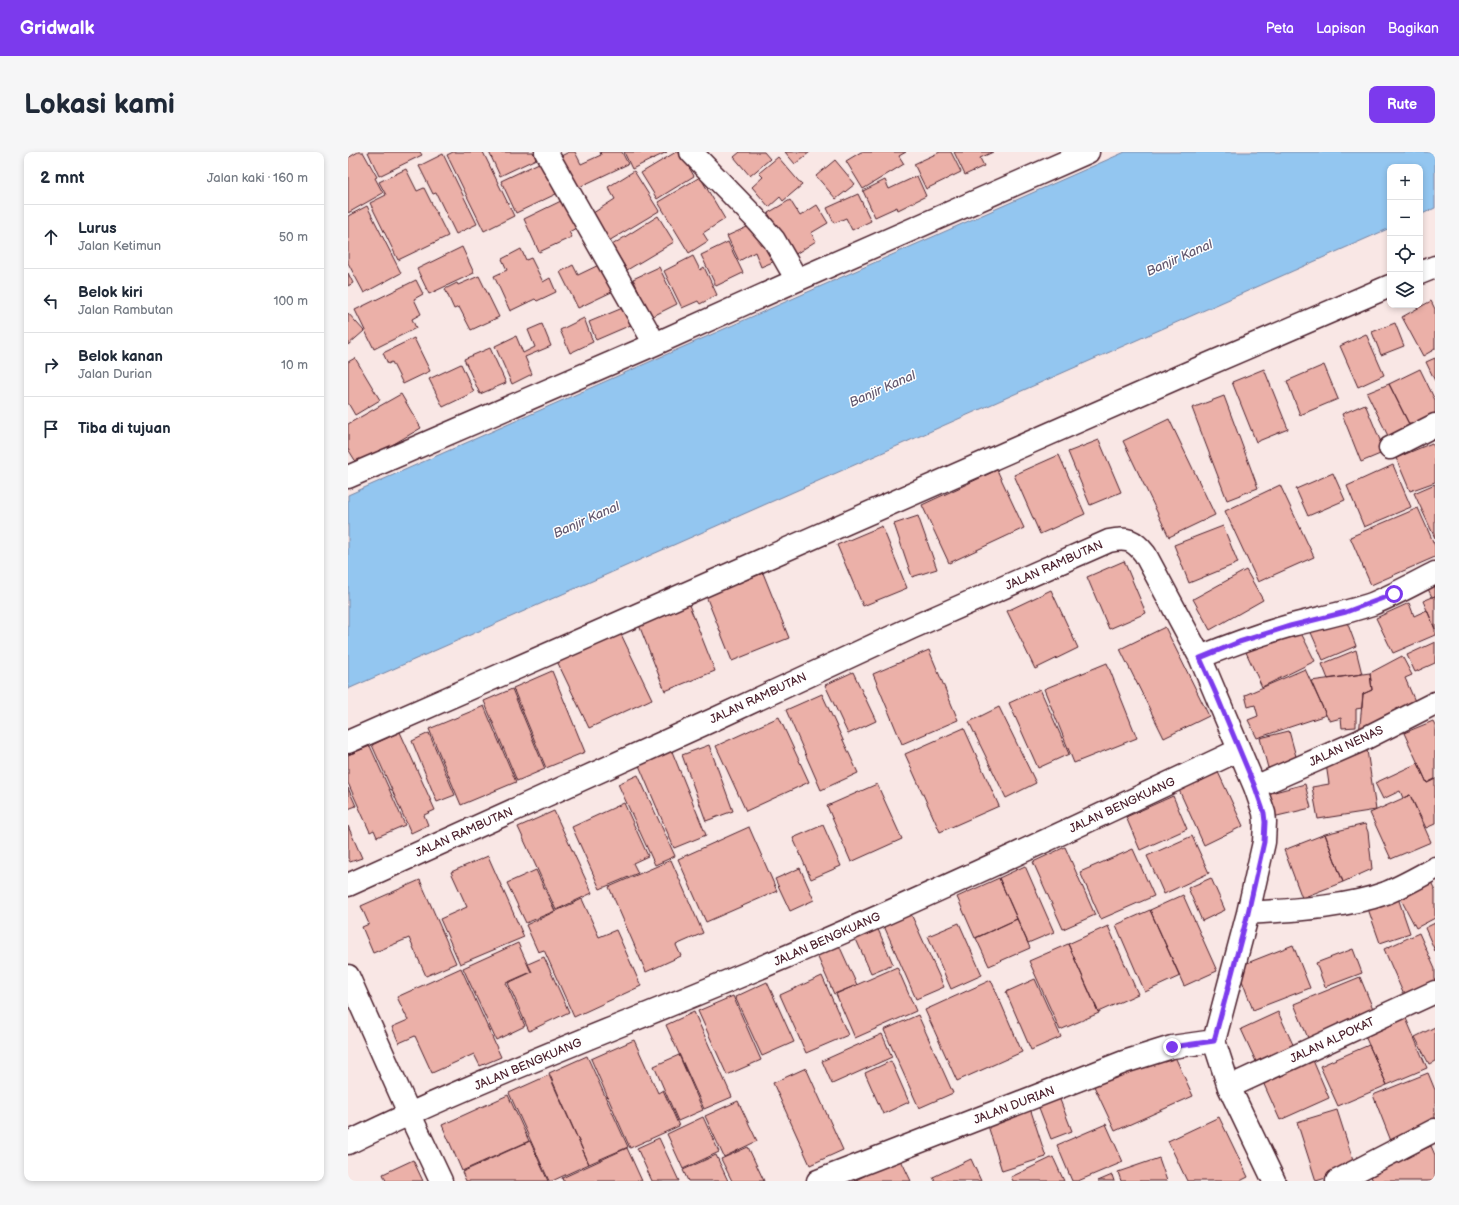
<!DOCTYPE html>
<html lang="id">
<head>
<meta charset="utf-8">
<style>
  :root { --surface:#fff; --page:#f6f6f7; --text:#1f2937; --muted:#747a83; --line:#e0e1e3; --accent:#7c3aed }
  body { margin:0; font-family:"Balsamiq Sans",sans-serif; background:var(--page); color:var(--text) }
  .controls { position:absolute; right:12px; top:12px; display:grid; overflow:hidden; border-radius:8px; box-shadow:0 2px 6px #0003 }
  .controls button { width:36px; height:36px; display:grid; place-items:center; padding:0; border:0; border-bottom:1px solid var(--line); background:var(--surface); color:var(--text); font:20px sans-serif }
  .stop { position:absolute; width:12px; height:12px; margin:-9px; border:3px solid #7c3aed; border-radius:50%; background:#fff }
  .stop.end { background:#7c3aed; border-color:#fff; box-shadow:0 1px 4px #0008 }
  .list { margin:0; padding:0; list-style:none }
  h2 { display:flex; justify-content:space-between; align-items:center; height:52px; margin:0; padding:0 16px; font-size:17px }
  h2 small { font-size:13px; font-weight:400; color:var(--muted) }
  .list li { display:grid; grid-template-columns:26px 1fr auto; gap:12px; align-items:center; box-sizing:border-box; height:64px; padding:0 16px; border-top:1px solid var(--line) }
  .list b { display:block; font-size:15px; white-space:nowrap }
  .list p { margin:0; font-size:13px; white-space:nowrap; color:var(--muted) }
  .list em { font-size:13px; font-style:normal; color:var(--muted) }
  .icon { flex:none; width:22px; height:22px; fill:none; stroke:currentColor; stroke-width:2; stroke-linecap:round; stroke-linejoin:round }
  .map { position:relative; flex:none; width:1087px; height:1029px; overflow:hidden; border-radius:8px }
  header { display:flex; align-items:center; gap:24px; box-sizing:border-box; height:56px; padding:0 20px; background:var(--accent); color:#fff }
  header strong { font-size:19px }
  nav { display:flex; gap:22px; margin-inline-start:auto; font-size:14px }
  .intro { display:flex; align-items:center; justify-content:space-between; box-sizing:border-box; height:96px; padding:0 24px }
  h1 { margin:0; font-size:28px }
  .button { padding:10px 18px; border-radius:8px; background:var(--accent); color:#fff; font-size:14px; font-weight:700 }
  main { display:flex; gap:24px; padding:0 24px }
  aside { flex:1; background:var(--surface); border-radius:8px; box-shadow:0 2px 6px #0003 }
  .map>svg:first-child { display:block }
</style>
</head>
<body>
<header>
<strong>Gridwalk</strong>
<nav><a>Peta</a><a>Lapisan</a><a>Bagikan</a></nav>
</header>
<div class="intro"><h1>Lokasi kami</h1><a class="button">Rute</a></div>
<main>
<aside>
<h2>2 mnt<small>Jalan kaki · 160 m</small></h2>
<ul class="list">
<li><svg class="icon" aria-label="ahead" viewBox="0 0 24 24"><path d="M12 20V5M6 11l6-6 6 6"/></svg><div><b>Lurus</b><p>Jalan Ketimun</p></div><em>50 m</em></li>
<li><svg class="icon" aria-label="left" viewBox="0 0 24 24"><path d="M17 20v-9H6M10 6l-5 5 5 5"/></svg><div><b>Belok kiri</b><p>Jalan Rambutan</p></div><em>100 m</em></li>
<li><svg class="icon" aria-label="right" viewBox="0 0 24 24"><path d="M7 20v-9h11M14 6l5 5-5 5"/></svg><div><b>Belok kanan</b><p>Jalan Durian</p></div><em>10 m</em></li>
<li><svg class="icon" aria-label="arrive" viewBox="0 0 24 24"><path d="M6 21V4h12l-3 4 3 4H6"/></svg><div><b>Tiba di tujuan</b></div></li>
</ul>
</aside>
<div class="map">
<svg width="1087" height="1029" viewBox="0 0 1087 1029">
  <rect width="100%" height="100%" fill="#f9e7e5"/>
  <filter id="ink" filterUnits="userSpaceOnUse"><feTurbulence type="fractalNoise" baseFrequency=".025" numOctaves="2"/><feDisplacementMap in="SourceGraphic" scale="8" xChannelSelector="R" yChannelSelector="G"/><feConvolveMatrix kernelMatrix="1 2 1 2 8 2 1 2 1" color-interpolation-filters="sRGB"/></filter>
  <g filter="url(#ink)">
    <path fill="#93c6f0" stroke="#7683a1" d="M777 0H1087V56L1072 63V15H1042V76L0 537V343Z"/>
    <path fill="#ebb0a8" stroke="#4a1f2b" d="M10 0H15L29 25 27 26 35 41 0 61V6Z
      M20 0H72L74 3 31 24Z
      M105 0H135L166 64 136 79 99 3Z
      M141 0H185L188 7 152 24Z
      M221 0H227L233 12 253 3 252 0H274L280 12 227 37 211 5Z
      M276 0H319L284 17Z
      M328 0H332L346 24 309 47 293 21Z
      M392 0H416L422 7 402 24 386 5Z
      M437 0H462L447 12Z
      M513 0H558L551 4 556 12 515 37 498 9Z
      M592 0H603L613 20 578 37 566 12Z
      M606 0H645L632 6 636 14 617 23Z
      M95 2 129 72 108 82 88 41 85 42 71 14Z
      M430 5 454 33 435 49 432 45 421 55 404 35 415 25 411 21Z
      M487 8 507 32 488 47 468 24Z
      M193 10 208 42 168 61 153 29Z
      M58 17 69 39 76 36 100 84 50 108 22 51 38 43 31 30Z
      M286 19 311 59 259 90 242 63 267 47 260 35Z
      M569 24 578 44 550 58 549 55 527 65 515 39 537 28 541 37Z
      M352 25 377 67 355 81 360 89 341 101 310 50Z
      M510 42 523 69 504 78 498 66 486 71 479 56Z
      M217 47 230 75 221 80 224 85 191 100 176 67Z
      M442 48 452 64 469 53 480 71 463 81 468 89 446 103 420 61Z
      M19 54 53 121 16 141 0 111V64Z
      M310 64 326 90 279 118 264 93Z
      M408 71 427 109 413 115 407 100 391 109 379 84Z
      M380 90 395 121 368 134 353 103Z
      M114 95 126 121 81 142 69 117Z
      M173 97 178 108 183 106 195 130 202 126 208 140 189 149 187 147 162 159 146 124 159 118 154 107Z
      M345 104 352 118 356 115 369 143 352 152 350 149 334 156 316 119Z
      M257 110 270 137 230 156 212 120 225 113 230 123Z
      M311 115 329 152 303 165 285 127Z
      M0 121 5 131 0 134Z
      M131 124 151 165 123 178 111 155 106 157 97 137 109 131 110 133Z
      M68 128 75 142 66 147 73 162 64 167 68 176 26 197 7 158Z
      M1083 149 1087 157V197L1075 204 1054 165Z
      M277 155 285 172 248 188 241 170Z
      M0 161 16 179 0 193Z
      M236 166 245 190 222 201 212 178Z
      M1047 171 1056 194 1033 203 1024 180Z
      M194 172 203 194 177 205 184 222 164 232 147 194 168 184 175 201 187 195 180 178Z
      M1018 182 1036 223 1010 235 992 194Z
      M66 186 82 219 55 232 44 210 40 212 35 201Z
      M142 196 158 231 132 242 116 207Z
      M7 206 32 248 7 263 0 251V210Z
      M1087 206V229L1078 210Z
      M113 212 126 240 95 255 81 227Z
      M976 213 990 247 952 263 939 229Z
      M916 217 940 277 908 290 884 230Z
      M1072 217 1087 248V265L1063 276 1041 232Z
      M1041 232 1063 276 1042 288 1019 241Z
      M53 242 73 276 10 313 0 297V272Z
      M876 244 910 336 879 348 844 256Z
      M1017 252 1037 300 1013 310 994 262Z
      M821 267 867 363 821 385 775 289Z
      M751 288 773 340 742 353 720 300Z
      M1084 291 1087 297V330L1062 339 1048 306Z
      M711 303 737 362 692 382 666 323Z
      M1045 313 1063 355 1016 375 999 334Z
      M649 318 676 376 601 411 574 353Z
      M985 321 997 348 960 364 948 337Z
      M1087 332V386L1066 341Z
      M932 333 966 405 910 430 877 359Z
      M1070 356 1087 394V405L1023 433 1002 385Z
      M570 364 589 417 564 425 546 372Z
      M534 374 559 436 515 454 489 393Z
      M875 374 890 411 841 431 826 393Z
      M776 409 798 461 761 477 739 425Z
      M898 418 915 448 862 478 845 447Z
      M415 421 441 486 384 509 358 444Z
      M1087 428V444L1084 445 1079 435Z
      M703 438 730 496 687 517 659 459Z
      M1087 444V477L1075 449Z
      M1061 451 1066 464 1079 458 1087 477V483L1045 501 1028 466Z
      M341 453 367 519 317 539 291 473Z
      M996 462 1008 494 975 508 961 476Z
      M949 473 967 509 914 535 897 498Z
      M817 475 861 564 816 586 772 497Z
      M271 478 304 547 241 576 208 507Z
      M1087 490V511L1067 520 1059 503Z
      M581 498 610 568 554 592 525 522Z
      M1008 498 1014 522 980 527 974 512Z
      M1054 504 1064 523 1057 526 1069 554 1011 582 1015 542 1024 538 1022 521Z
      M759 511 789 586 726 611 696 537Z
      M957 517 978 563 909 586 900 568 910 564 907 553 900 555 897 543Z
      M204 519 237 600 198 616 165 536Z
      M505 520 528 569 500 582 477 533Z
      M1022 521 1024 538 1015 542 1014 556 1008 557V575L994 576 993 566 982 569 978 563 963 529Z
      M164 537 197 617 169 629 136 549Z
      M692 537 721 602 690 616 661 551Z
      M474 542 510 621 473 638 438 558Z
      M136 554 168 630 113 653 81 577Z
      M651 555 688 631 658 646 621 570Z
      M431 565 461 630 398 659 368 594Z
      M1085 569 1087 573V627L1079 631 1056 581Z
      M616 576 651 654 592 680 557 602Z
      M941 579 949 608 920 616 912 586Z
      M52 580 87 658 76 663 80 673 63 681 24 593Z
      M81 581 107 643 89 650 64 589Z
      M361 593 385 659 358 669 334 603Z
      M22 594 57 673 29 685 26 678 22 680 0 631V603Z
      M323 597 358 683 326 696 290 611Z
      M1019 598 1028 658 970 667 964 635 981 632 977 605Z
      M1070 611 1079 631 1087 627V672L1078 676 1062 643 1055 646 1052 639 1035 647 1027 631Z
      M870 620 895 674 856 693 831 638Z
      M290 623 327 704 307 713 270 632Z
      M529 632 554 687 503 710 479 654Z
      M957 632 963 656 925 665 919 642Z
      M0 636 8 654 0 657Z
      M1062 643 1083 690 1043 707 1022 661Z
      M825 644 839 677 792 698 778 665Z
      M276 651 300 704 285 711 290 721 252 737 224 675Z
      M206 659 244 741 208 758 170 675Z
      M1017 672 1020 680 1024 717 995 730 977 682Z
      M475 673 493 714 463 727 445 686Z
      M0 674 14 706 2 710 0 706Z
      M401 675 429 739 358 770 330 707Z
      M977 682 995 730 954 746 936 698Z
      M844 684 861 721 816 742 799 704Z
      M717 695 747 763 715 777 685 710Z
      M785 697 806 744 753 767 732 720Z
      M140 704 176 785 112 812 92 767 119 755 103 720Z
      M323 708 355 781 328 793 333 804 298 820 261 735Z
      M677 714 706 780 680 791 651 726Z
      M452 716 466 748 442 759 427 727Z
      M188 718 207 759 178 771 159 731Z
      M1079 722 1087 738V766L1068 776 1048 738Z
      M651 726 669 767 627 786 609 745Z
      M863 726 877 758 854 769 840 736Z
      M72 728 108 811 78 824 61 786 25 801 14 775 21 772 13 754Z
      M1048 740 1062 781 1032 791 1018 751Z
      M835 743 869 819 836 834 802 758Z
      M234 747 251 785 268 778 293 834 226 865 196 798 190 800 178 773Z
      M802 758 832 824 797 840 768 773Z
      M563 762 596 835 568 847 536 774Z
      M669 767 682 796 641 814 628 786Z
      M611 771 634 823 603 837 580 784Z
      M1087 771V799L1077 776Z
      M760 774 790 842 750 860 720 792Z
      M529 775 545 812 523 821 507 785Z
      M1071 781 1087 817V829L1056 843 1036 797Z
      M170 791 183 820 158 831 177 874 148 888 115 816Z
      M490 791 509 833 486 842 468 801Z
      M720 792 751 861 712 878 681 809Z
      M945 793 962 836 905 858 889 815Z
      M1005 797 1014 821 977 835 968 811Z
      M196 805 221 860 181 879 160 831 184 820 180 812Z
      M549 815 568 859 507 886 488 842Z
      M113 816 153 905 132 914 126 902 84 921 67 884 51 891 44 875 60 868 49 845Z
      M474 824 500 883 458 901 432 843Z
      M1012 825 1028 864 962 891 946 852Z
      M687 827 713 885 683 898 658 840Z
      M643 828 674 900 609 929 577 858Z
      M419 830 446 890 414 904 387 845Z
      M385 844 413 908 379 923 350 859Z
      M346 860 384 945 356 957 318 873Z
      M930 860 948 899 911 916 893 877Z
      M570 863 605 941 571 956 536 878Z
      M1057 864 1079 916 1039 933 1016 882Z
      M1087 875V909L1081 912 1067 885Z
      M534 882 544 905 484 932 474 909Z
      M286 888 310 941 315 938 331 974 282 996 243 907Z
      M1021 893 1039 933 990 954 972 914Z
      M823 896 845 944 767 979 745 932Z
      M331 903 355 958 330 969 306 914Z
      M239 904 280 995 241 1012 201 921Z
      M964 906 981 946 932 968 914 928Z
      M543 909 561 950 535 962 517 921Z
      M458 916 495 998 462 1013 425 931Z
      M1080 921 1087 938V972L1043 989 1025 943Z
      M201 923 241 1012 204 1029H201L161 941Z
      M709 940 724 979 703 987 688 948Z
      M160 943 181 989 114 1019 94 973Z
      M390 949 409 989 376 1005 357 964Z
      M681 953 698 1005 654 1019 638 967Z
      M989 958 1008 1017 968 1029 949 970Z
      M355 965 371 1000 335 1017 319 982Z
      M871 965 900 1025 892 1029H839L820 989Z
      M758 972 775 1010 730 1029H724L709 993Z
      M311 986 331 1029H304L289 996Z
      M182 989 200 1029H118L114 1020Z
      M1083 994 1087 1003V1029H1025L1022 1022Z
      M400 995 416 1029H384L373 1007Z
      M279 996 294 1029H215L214 1026Z
      M368 1003 380 1029H340L335 1018Z
      M705 1005 716 1029H665L663 1025Z
      M552 1006 563 1029H506Z
      M811 1006 819 1029H773L770 1020Z
      M623 1007 633 1029H587L585 1025Z
      M65 1008 75 1029H38L35 1022Z
      M764 1023 766 1029H750Z"/>
    <g fill="none" stroke-linecap="round" stroke-linejoin="round">
      <g stroke="#4a1f2b" stroke-width="25">
        <path id="minor" d="M198 0 307 192
          M343 0 407 66 426 88 449 128
          M1072 121 1087 115
          M1042 296 1087 273
          M0 325 307 192 449 128 740 0
          M852 505C882 493 912 482 944 473 971 466 998 461 1024 452 1046 443 1066 432 1087 421
          M0 590 833 224 1042 134
          M907 635 1012 589 1087 551
          M0 733 367 567 563 476 761 389C779 385 786 388 797 402L852 505 907 635 916 661 917 670 916 690 900 761 866 889 881 935 926 1029
          M900 761C943 758 997 756 1038 741 1055 734 1071 725 1087 716
          M0 824 61 961 93 1029
          M881 935 1087 840
          M0 991C139 923 285 870 428 809 584 743 738 670 891 598
          M470 1029 776 910 824 895 866 889
          M989 1029 1087 978"/>
      </g>
      <use href="#minor" stroke="#fff" stroke-width="22"/>
    </g>
  </g>
  <g fill="none" stroke-linecap="round" stroke-linejoin="round" filter="url(#ink)">
    <path stroke="#7c3aed" stroke-width="5" d="M824 895 866 889 900 761 916 690 917 670 916 661 907 635 869 544 852 506 891 490 942 474 998 460 1046 442"/>
  </g>
  <g text-anchor="middle" stroke-width="3" stroke-linejoin="round" paint-order="stroke">
    <g font-size="12" fill="#4a1f2b" stroke="#fff">
      <text transform="translate(706 413) rotate(-24)" y="4">JALAN RAMBUTAN</text>
      <text transform="translate(410 546) rotate(-25)" y="4">JALAN RAMBUTAN</text>
      <text transform="translate(998 594) rotate(-25)" y="4">JALAN NENAS</text>
      <text transform="translate(774 653) rotate(-25)" y="4">JALAN BENGKUANG</text>
      <text transform="translate(116 680) rotate(-24)" y="4">JALAN RAMBUTAN</text>
      <text transform="translate(479 787) rotate(-24)" y="4">JALAN BENGKUANG</text>
      <text transform="translate(984 888) rotate(-25)" y="4">JALAN ALPOKAT</text>
      <text transform="translate(180 912) rotate(-23)" y="4">JALAN BENGKUANG</text>
      <text transform="translate(666 953) rotate(-21)" y="4">JALAN DURIAN</text>
    </g>
    <g font-size="13" font-style="italic" fill="#645970" stroke="#fff">
      <text transform="translate(831 105) rotate(-24)" y="5">Banjir Kanal</text>
      <text transform="translate(534 236) rotate(-24)" y="5">Banjir Kanal</text>
      <text transform="translate(238 367) rotate(-24)" y="5">Banjir Kanal</text>
    </g>
  </g>
</svg>
<div class="controls">
<button>+</button>
<button>−</button>
<button><svg class="icon" aria-label="locate" viewBox="0 0 24 24"><circle cx="12" cy="12" r="6"/><path d="M12 2v4M12 18v4M2 12h4M18 12h4"/></svg></button>
<button><svg class="icon" aria-label="layers" viewBox="0 0 24 24"><path d="M12 4l9 5-9 5-9-5zM3 14l9 5 9-5"/></svg></button>
</div>
<div class="stop" style="left:1046px;top:442px"></div>
<div class="stop end" style="left:824px;top:895px"></div>
</div>
</main>
</body>
</html>
